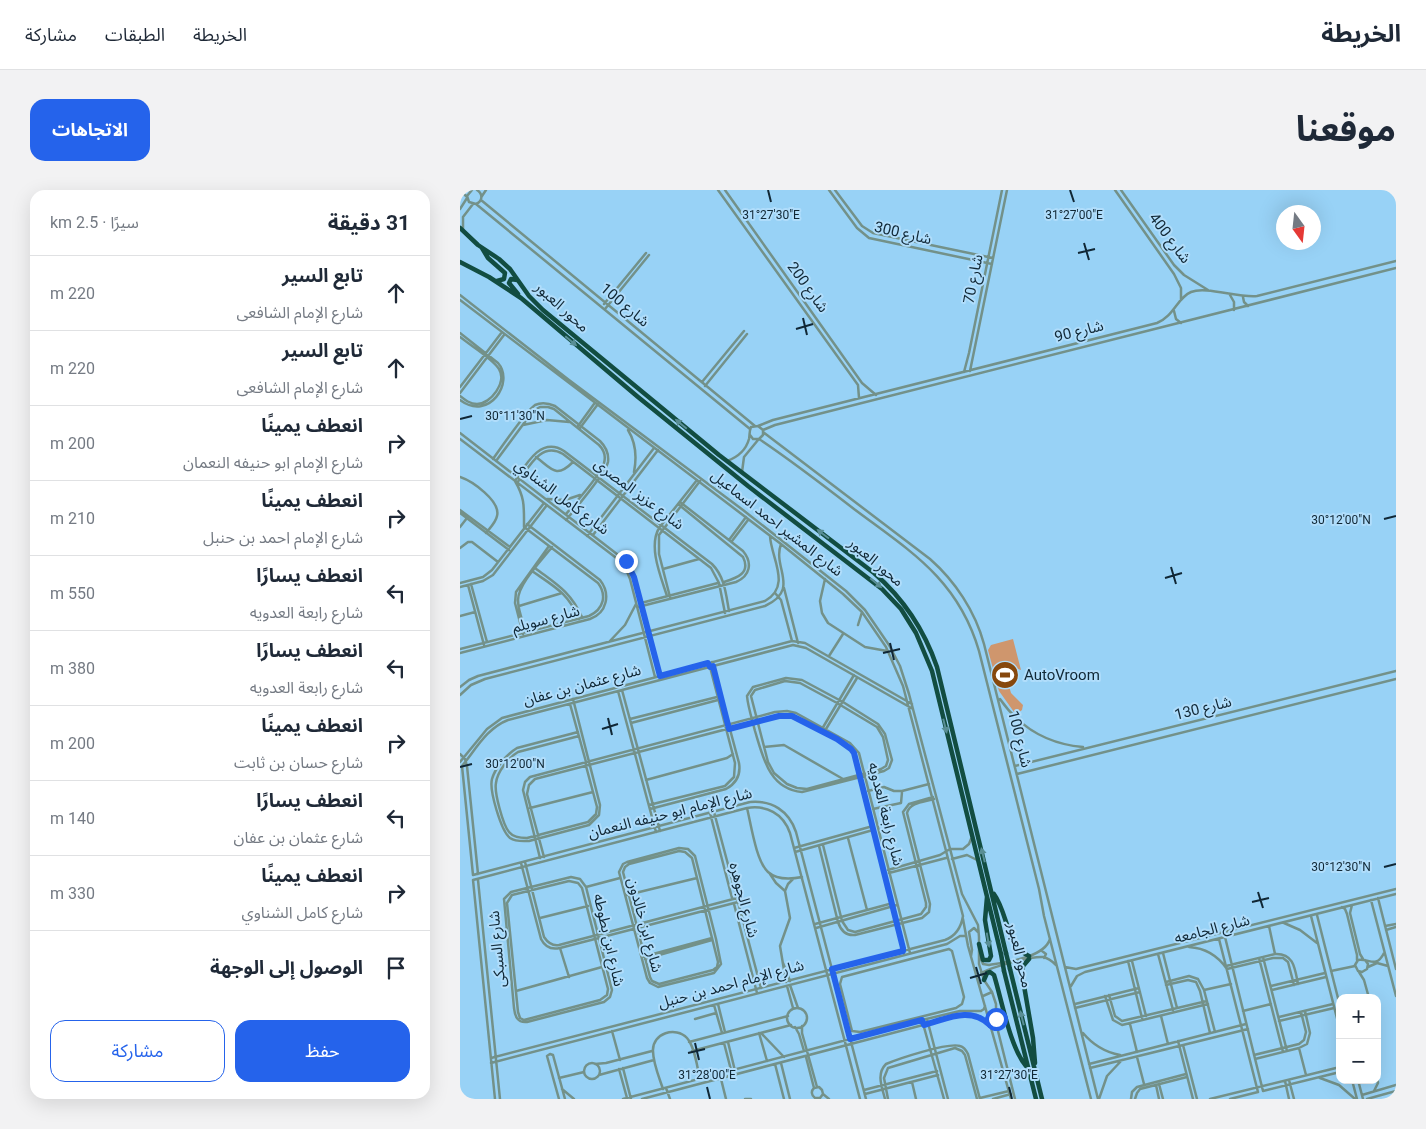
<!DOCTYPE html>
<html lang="ar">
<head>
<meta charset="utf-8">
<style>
  :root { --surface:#fff; --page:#f2f2f3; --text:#1f2937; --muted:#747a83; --line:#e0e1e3; --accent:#2563eb }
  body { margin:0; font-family:Roboto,"Noto Sans Arabic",sans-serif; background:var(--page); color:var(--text); direction:rtl }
  .controls { position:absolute; right:15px; bottom:15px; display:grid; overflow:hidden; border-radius:10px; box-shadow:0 5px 20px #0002 }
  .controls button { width:45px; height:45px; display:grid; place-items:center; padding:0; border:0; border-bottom:1px solid var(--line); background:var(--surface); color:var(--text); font:25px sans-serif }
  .compass { position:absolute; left:816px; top:15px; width:45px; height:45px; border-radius:50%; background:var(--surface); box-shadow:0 5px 20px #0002; rotate:165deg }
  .stop { position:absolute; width:15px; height:15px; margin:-11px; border:4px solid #2563eb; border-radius:50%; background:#fff }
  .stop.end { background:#2563eb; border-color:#fff; box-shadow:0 1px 5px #0008 }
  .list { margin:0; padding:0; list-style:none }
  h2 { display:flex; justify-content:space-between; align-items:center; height:65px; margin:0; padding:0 20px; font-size:21px }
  h2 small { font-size:16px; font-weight:400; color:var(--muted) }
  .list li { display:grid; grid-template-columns:32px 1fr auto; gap:15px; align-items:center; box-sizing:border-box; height:75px; padding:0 20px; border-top:1px solid var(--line) }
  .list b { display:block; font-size:19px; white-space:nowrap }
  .list p { margin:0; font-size:16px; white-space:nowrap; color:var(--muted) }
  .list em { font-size:16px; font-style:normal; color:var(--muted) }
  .actions { display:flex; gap:10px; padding:15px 20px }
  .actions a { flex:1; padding:11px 0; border:1px solid var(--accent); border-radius:15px; text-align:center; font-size:18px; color:var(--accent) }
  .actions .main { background:var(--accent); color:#fff }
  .icon { flex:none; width:28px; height:28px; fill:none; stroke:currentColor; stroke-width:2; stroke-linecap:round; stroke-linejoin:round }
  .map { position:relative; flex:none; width:936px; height:909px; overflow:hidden; direction:ltr; border-radius:15px }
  header { display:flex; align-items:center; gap:30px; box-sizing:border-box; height:70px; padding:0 25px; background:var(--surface); border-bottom:1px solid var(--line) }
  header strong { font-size:24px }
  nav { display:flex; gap:28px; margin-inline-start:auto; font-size:18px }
  .intro { display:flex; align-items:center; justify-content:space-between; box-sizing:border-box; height:120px; padding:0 30px }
  h1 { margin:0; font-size:35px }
  .button { padding:12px 22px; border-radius:15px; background:var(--accent); color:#fff; font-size:18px; font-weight:700 }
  main { display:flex; gap:30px; padding:0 30px }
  aside { flex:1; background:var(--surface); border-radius:15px; box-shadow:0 5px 20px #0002 }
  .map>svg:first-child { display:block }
</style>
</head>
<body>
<header>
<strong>الخريطة</strong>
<nav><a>الخريطة</a><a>الطبقات</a><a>مشاركة</a></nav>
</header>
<div class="intro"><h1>موقعنا</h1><a class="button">الاتجاهات</a></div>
<main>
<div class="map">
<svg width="936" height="909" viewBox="0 0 936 909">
  <rect width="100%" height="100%" fill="#98d2f6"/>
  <path fill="#cf966d" d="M553 449 561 480 558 479 554 488 547 489 551 503 563 515 562 520 558 523 554 522 539 501 528 460 531 455Z"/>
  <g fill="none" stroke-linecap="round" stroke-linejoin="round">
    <path stroke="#739189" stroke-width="2.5" d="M0 0 6 6
      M12 0 7 6 9 12 16 14 290 239
      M258 0 398 195 399 208
      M265 0 402 193 416 205
      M369 0 397 38 409 48 532 74
      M375 0 402 36 413 43 533 68
      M655 0 714 84 721 98V110
      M661 0 714 75 724 85 748 100
      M22 6 26 0
      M21 10 295 236
      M16 14C23 11 23 4 17 0
      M0 19 7 8
      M3 40V27L13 14
      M0 105 109 190 283 320 386 401 405 420 429 455 440 476 449 504 502 704 518 735 519 747V774L524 790 532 802 536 814V833L555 909
      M770 105 774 112V120
      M783 107 784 112 788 116
      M0 110 321 354 383 404 402 422 426 457 443 496 503 726C501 738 496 746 485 750L31 868
      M144 114 186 63
      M145 119 189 65
      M714 121 716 129 721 133
      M0 143 38 173C55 192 29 232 0 210
      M0 147C11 156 32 168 39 179 47 192 31 214 17 214 10 214 5 210 0 206
      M510 181 547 0
      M504 182 509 163 542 0
      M242 192 284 141
      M245 196 287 144
      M0 197 42 142
      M0 203 44 145
      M63 235 87 230 109 232
      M118 236 134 214
      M298 236 313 230 697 133C714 126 717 108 731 102 746 96 778 108 797 106L936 71
      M120 238 138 214
      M168 240C176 253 177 267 174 282
      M303 240 315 235 936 78
      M303 242 470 369C495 391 515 421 524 454L638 909
      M0 243 166 371 174 387 200 486
      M0 249 155 367 166 379 170 389 195 487
      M299 249C332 271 363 295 394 319 450 361 498 389 519 461L579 699 584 726 631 909
      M76 267C92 279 96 289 113 272
      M33 269C41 258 66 221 75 215 82 212 88 213 95 216L140 251C146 257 149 264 148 272 146 283 115 319 106 330
      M36 271 73 221 80 217H88L94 219 139 255C144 260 146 266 144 273 141 285 115 313 106 324
      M267 271C278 267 286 260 289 249 290 244 289 242 291 237L298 236 303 240V245L299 249H293L290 245
      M282 282 284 267 298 250
      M0 287C12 291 41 311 37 326 36 332 30 338 26 343
      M57 293C69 277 81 251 103 264L251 378 259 393 265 423
      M87 309 105 310 120 305
      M218 314 283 367C291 383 277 388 264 392
      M0 320 50 357
      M0 323 49 360
      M0 337 7 328
      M133 345 198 260
      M127 346 194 258
      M269 350 286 327
      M272 351 288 330
      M0 358 8 352H12L38 372
      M75 378C96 394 110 401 122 427
      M203 379 239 369
      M72 381C95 397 108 403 119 429
      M365 389 360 411 362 423 368 433 405 457 427 461
      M0 393 23 387 32 380 84 313
      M11 394 27 452
      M8 395 24 455
      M0 397 23 391 33 385 87 315
      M324 398 338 453
      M315 403 321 410 332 451
      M207 406C201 387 188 357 199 338L237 290
      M210 407 199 364V345L240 291
      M181 413 258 393
      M59 416 102 403
      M178 417 276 392C290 386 293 373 283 361L220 312
      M0 426 15 422
      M398 435 402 422
      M66 442C63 432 58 421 58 410 58 394 82 370 92 357
      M63 444 55 413 56 402 89 356
      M149 452 165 435 176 414
      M0 459 129 426C144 419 147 405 138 393L64 337C64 317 65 308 55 291 66 274 81 246 104 261L252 374C265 387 266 405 269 421
      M0 463 130 429C147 423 151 404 140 390L67 334
      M369 466 383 444
      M326 488 342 490 383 512 418 534 425 544 432 570 429 578 424 581 342 602C309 599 303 567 295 541 292 529 288 517 287 506L293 497Z
      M325 491 340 493 377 513 417 537 423 547 428 570 426 576 421 579 347 599 337 598 327 594 314 583 308 572 291 506 295 500Z
      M0 497 9 490 18 486 305 411C332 396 311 368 310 346
      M162 500 200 641
      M158 501 196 642
      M0 505 11 495 25 489 305 416C341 399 312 378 321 354
      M113 509 140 615 139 625 129 635 69 651C62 651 56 652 50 648 41 641 29 600 32 589 35 578 47 564 57 558L118 542
      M540 509C560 538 588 554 623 557
      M110 514 126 572V576L137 617 136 624 128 632 67 648C60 648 53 647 49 642 43 635 34 602 36 593 37 582 49 567 58 562L119 546
      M170 529 257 507
      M171 533 258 510
      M362 539 394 485
      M366 539 397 488
      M304 557 324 555 383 589
      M0 564 5 569 7 576 18 684
      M0 572 27 539 42 528 332 451 345 453 452 514
      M2 576C16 559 27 538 48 530L333 455 346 458 453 519
      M2 576 13 685
      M555 576 936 481
      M557 584 936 489
      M186 590 267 568 273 564
      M408 601 424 597 434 601H442L469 594
      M189 615 265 596 274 587 275 573 250 477
      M70 618 133 602
      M287 618C291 634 296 671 308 682 317 690 332 689 342 687
      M190 619 266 599C277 593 281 585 279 573L252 472
      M413 619 441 613 442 602
      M254 622 301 798
      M250 623 272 708
      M388 648 407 720
      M363 655 382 731 388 740 395 742 461 724 466 717V713L443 622 449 614 473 607
      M359 656 378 732C381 741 386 746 395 745L462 728 469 722 470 714 447 623C450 612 464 612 474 609
      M219 658 228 659 235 666 256 749 261 774 254 783 198 797 190 793 187 788 159 682 163 674 167 672Z
      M334 658 413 636
      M219 661 225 662 232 668 258 772 257 777 253 780 199 794 192 791 190 787 163 682 165 677 169 674Z
      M335 662 413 640
      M84 667 67 604 69 595 75 589 313 527C320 525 326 525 333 526 345 529 387 553 394 563L438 734 444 765
      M80 668 63 600 65 592 70 587 315 522 327 521 336 523 390 553 399 563 450 763
      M492 669 507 665 517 670
      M65 672 84 747C88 753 93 756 99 755L277 708
      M61 673 81 749C85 757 91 760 100 758L278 712
      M428 680 480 665 490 659H503L509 654 511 649
      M429 683 486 668
      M310 684 316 693 325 701
      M13 685 290 612C312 610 329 621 336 642L406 909
      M111 687 120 689 126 697 152 800 150 807 144 812 67 832C57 833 55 826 54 818L44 709 51 702Z
      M13 690 287 618C306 615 323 623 330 643L400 909
      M13 690 35 909
      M18 690 40 909
      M109 691 118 693 122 698 148 799 147 805 140 810 64 830 60 828 58 822 47 713 52 705Z
      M126 697 160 688
      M167 705 237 688
      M918 708 936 779
      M911 710 936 806
      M274 714 297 803
      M892 715 890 723 900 764 903 769
      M882 717 885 719 887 724 897 765V770
      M857 725 880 816
      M851 726 880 840
      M80 728 128 716
      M503 729 508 756 551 909
      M824 733 840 740 857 753
      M355 734 433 713
      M809 736 815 764
      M925 736 936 734
      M356 738 437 715
      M926 740 936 737
      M765 747 803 901
      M759 749 798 902
      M729 757C746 758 758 766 767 779L813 768H823L828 772 834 795
      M100 758 109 787
      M489 759 492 761 504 807 502 814 496 818 400 842 392 841 380 794 382 787Z
      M582 761 586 764 584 768
      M703 763 717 818
      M698 764 713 820
      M511 766 512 760 509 742 514 738 518 742
      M520 766 523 774 529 775C546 772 584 768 590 749
      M182 767 252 748
      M803 767 827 861
      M799 768 823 862
      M185 769 252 750
      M905 770 908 774 907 779 902 782 898 781 895 775 898 770C909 768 916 779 924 763
      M668 771 682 828
      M672 771 686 826
      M323 773 330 791
      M766 776 815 764C834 763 835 779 838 794
      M605 777 616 779 936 699
      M908 777 917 773 928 776
      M871 781 895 776
      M899 782 904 790 909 808
      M521 783C532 777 571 766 583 767 588 768 592 771 596 775
      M326 792 320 756 330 728 325 701 328 694 333 689
      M706 792 729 786 738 789 744 800 755 842
      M330 795 338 818
      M706 795 728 790 736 792 740 801 750 843
      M327 796 333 818
      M611 796 617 786 625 782 936 704
      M811 796 865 783
      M744 800 771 794
      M812 800 866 787
      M56 801 142 777
      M649 805 655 826 662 831 747 811
      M523 806 532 802
      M645 806 653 830 662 835 748 814
      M258 814 265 842
      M615 814 679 798
      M254 815 262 843
      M615 818 680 802
      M327 828a10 10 0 1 1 20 0a10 10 0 1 1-20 0Z
      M783 821 811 814
      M701 826 708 854
      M819 827 873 814
      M235 829 256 823
      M467 829 488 909
      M462 830 484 909
      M819 831 874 818
      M670 834 677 862
      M342 836V843L357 897
      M335 837 339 844 344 861
      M152 841 160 870
      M299 843 307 871
      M301 843 324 867
      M623 843C633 855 644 862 660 865
      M718 851 733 909
      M229 852 328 826
      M268 852 276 885
      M264 853 271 880
      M723 855 737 909
      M839 858 846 885
      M232 861 331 835
      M794 865 839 854 844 850 846 842 841 822
      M346 867 354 898C351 901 351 905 355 908H360L363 904 362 900 359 897 354 898
      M677 867 684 894
      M795 869 839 858 847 854 850 843 845 821
      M31 873 487 754 500 746H506
      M321 873 330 909
      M124 881a8 8 0 1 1 16 0a8 8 0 1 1-16 0Z
      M135 874 146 873 192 861
      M315 874 324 909
      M629 874 786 834
      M163 878 171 909
      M630 878 788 839
      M159 879 167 908
      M139 885 194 870
      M99 888 124 882
      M860 888 879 895 895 909
      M261 889 266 909
      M829 890 834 909
      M892 890 897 909
      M898 890 903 909
      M825 891 829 909
      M452 892 456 909
      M699 894 703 909
      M696 895 699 909
      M206 898 210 909
      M102 899 114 909
      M203 899C199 887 193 873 193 861 192 843 216 836 227 848 235 857 237 877 240 889
      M404 900 477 881
      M803 901 880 882
      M914 901 918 893 917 885
      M363 904 369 909
      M405 904 478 885
      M902 905 936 895
      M520 908 549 901
      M99 909 87 866 90 864 93 865 105 909
      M163 909 462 830 500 821H521L524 819 525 816
      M182 909 501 825H517L530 835
      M285 909H291
      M425 909C422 897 416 884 426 874 438 869 488 852 500 856 504 857 506 860 508 864L520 909
      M428 909 424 888 428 878 495 858 502 861 505 865 517 909
      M533 909 551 904
      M639 909 647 886 662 870
      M671 909 672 902 677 897 726 884
      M675 909 677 903 680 899 727 887
      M750 909 880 877
      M770 909 798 902
      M907 909 936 901"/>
    <path stroke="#124d41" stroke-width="4.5" d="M0 38 18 55 39 69 50 79 69 106 83 120 259 265 414 383C444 409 464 439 477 477L546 763
      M22 58 28 68 45 83 44 89 37 91
      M0 72 29 87 61 108 178 207 288 296 422 399 441 419 456 443 472 481 541 764
      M57 90 51 89 49 93 58 104
      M534 704C548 723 546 756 569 766
      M519 754 523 770H529L531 766 525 730 527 707
      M569 769 563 776 562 784 573 848 575 873
      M550 779 582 909
      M544 781 576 909
      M524 790 527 783 530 782 534 785C542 811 550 857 566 876"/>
    <path stroke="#124d41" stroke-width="4.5" d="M546 763 550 779
      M541 764 544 781"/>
  </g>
  <defs><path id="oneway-solid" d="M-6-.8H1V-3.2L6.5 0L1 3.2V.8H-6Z" transform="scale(1.25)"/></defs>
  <g fill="#598e95">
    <use href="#oneway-solid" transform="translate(111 151) rotate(40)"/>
    <use href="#oneway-solid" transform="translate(221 234) rotate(-140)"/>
    <use href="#oneway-solid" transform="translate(363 344) rotate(-143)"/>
    <use href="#oneway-solid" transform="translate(416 393) rotate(40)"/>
    <use href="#oneway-solid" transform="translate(485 536) rotate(76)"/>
    <use href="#oneway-solid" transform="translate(523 665) rotate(-104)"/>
    <use href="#oneway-solid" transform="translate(528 750) rotate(80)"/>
    <use href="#oneway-solid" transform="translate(562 828) rotate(-104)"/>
  </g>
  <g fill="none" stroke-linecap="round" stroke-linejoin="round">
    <path stroke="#2563eb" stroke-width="6" d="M166 371 174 387 200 486 248 473 250 477 253 476 269 539 319 526H332L377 549 391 559 394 563 443 758V761L372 779 390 849 462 830 464 835C487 829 510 816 530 835L536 833V829"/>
  </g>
  <path fill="none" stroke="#102735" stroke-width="2" d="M308 0 311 12M610 0 614 12M624 53 629 70M618 63 635 59M343 128 347 145M336 139 353 134M0 229 12 226M924 329 936 326M711 377 716 394M705 388 722 383M430 453 434 470M423 463 440 459M148 528 152 545M142 539 158 534M0 577 12 574M924 677 936 674M798 702 803 718M792 712 809 708M516 777 521 794M510 788 527 783M235 853 239 870M228 863 245 859M247 897 250 909M549 897 552 909"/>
  <defs>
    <g id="stadium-disc" transform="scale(1.4375)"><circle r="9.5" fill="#87480d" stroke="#b0ddfb"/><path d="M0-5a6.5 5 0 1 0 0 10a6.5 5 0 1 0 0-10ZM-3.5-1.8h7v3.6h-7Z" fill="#fff"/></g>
  </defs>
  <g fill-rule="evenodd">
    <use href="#stadium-disc" x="545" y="485"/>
  </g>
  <g text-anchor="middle" stroke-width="4" stroke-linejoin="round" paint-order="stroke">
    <g font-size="15" fill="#102735" stroke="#b0ddfb">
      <text transform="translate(443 43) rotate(13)" y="5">شارع 300</text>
      <text transform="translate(710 48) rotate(53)" y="5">شارع 400</text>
      <text transform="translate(513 89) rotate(-79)" y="5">شارع 70</text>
      <text transform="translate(348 97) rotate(54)" y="5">شارع 200</text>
      <text transform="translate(165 115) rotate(40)" y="5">شارع 100</text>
      <text transform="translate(102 117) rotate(42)" y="5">محور العبور</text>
      <text transform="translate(619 141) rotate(-14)" y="5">شارع 90</text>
      <text transform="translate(179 304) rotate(37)" y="5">شارع عزيز المصرى</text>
      <text transform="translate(102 307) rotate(37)" y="5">شارع كامل الشناوي</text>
      <text transform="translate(317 333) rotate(38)" y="5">شارع المشير احمد اسماعيل</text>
      <text transform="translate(416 372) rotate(40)" y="5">محور العبور</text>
      <text transform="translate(86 429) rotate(-15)" y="5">شارع سويلم</text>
      <text transform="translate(122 495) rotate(-15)" y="5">شارع عثمان بن عفان</text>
      <text transform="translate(743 518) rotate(-14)" y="5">شارع 130</text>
      <text transform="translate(560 549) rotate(76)" y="5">شارع 100</text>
      <text transform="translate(210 623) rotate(-14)" y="5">شارع الإمام ابو حنيفه النعمان</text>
      <text transform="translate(426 624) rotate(76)" y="5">شارع رابعة العدويه</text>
      <text transform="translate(284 710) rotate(75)" y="5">شارع الجوهره</text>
      <text transform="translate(185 735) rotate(75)" y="5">شارع ابن خالدون</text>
      <text transform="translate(752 739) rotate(-14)" y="5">شارع الجامعه</text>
      <text transform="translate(149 750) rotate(77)" y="5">شارع ابن بطوطه</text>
      <text transform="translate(37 759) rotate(-95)" y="5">شارع السبكى</text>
      <text transform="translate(560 765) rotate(77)" y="5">محور العبور</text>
      <text transform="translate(271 794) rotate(-15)" y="5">شارع الإمام احمد بن حنبل</text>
    </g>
    <g font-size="15" fill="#102735" stroke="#b0ddfb" text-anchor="start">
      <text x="564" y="490">AutoVroom</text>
    </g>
  </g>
  <g font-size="12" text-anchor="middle" fill="#102735" stroke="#b0ddfb" stroke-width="4" stroke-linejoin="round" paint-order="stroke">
    <text x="311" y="29">31°27'30"E</text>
    <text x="614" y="29">31°27'00"E</text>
    <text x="55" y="230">30°11'30"N</text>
    <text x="881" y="334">30°12'00"N</text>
    <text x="55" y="578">30°12'00"N</text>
    <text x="881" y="681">30°12'30"N</text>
    <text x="247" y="889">31°28'00"E</text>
    <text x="549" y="889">31°27'30"E</text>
  </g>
</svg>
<div class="controls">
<button>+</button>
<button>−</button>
</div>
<svg class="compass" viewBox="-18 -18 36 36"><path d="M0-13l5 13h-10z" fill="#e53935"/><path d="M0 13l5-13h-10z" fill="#747a83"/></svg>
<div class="stop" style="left:536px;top:829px"></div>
<div class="stop end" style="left:166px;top:371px"></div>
</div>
<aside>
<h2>31 دقيقة<small>سيرًا · 2.5 km</small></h2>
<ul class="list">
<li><svg class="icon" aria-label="ahead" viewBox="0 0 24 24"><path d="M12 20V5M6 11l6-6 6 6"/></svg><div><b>تابع السير</b><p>شارع الإمام الشافعى</p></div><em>220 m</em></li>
<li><svg class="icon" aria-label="ahead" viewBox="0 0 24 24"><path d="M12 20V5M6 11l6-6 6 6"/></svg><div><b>تابع السير</b><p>شارع الإمام الشافعى</p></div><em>220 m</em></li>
<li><svg class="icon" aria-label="right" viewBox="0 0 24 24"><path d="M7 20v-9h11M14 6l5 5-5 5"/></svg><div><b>انعطف يمينًا</b><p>شارع الإمام ابو حنيفه النعمان</p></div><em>200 m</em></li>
<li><svg class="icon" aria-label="right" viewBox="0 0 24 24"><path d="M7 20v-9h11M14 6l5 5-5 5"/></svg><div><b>انعطف يمينًا</b><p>شارع الإمام احمد بن حنبل</p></div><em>210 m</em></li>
<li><svg class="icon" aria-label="left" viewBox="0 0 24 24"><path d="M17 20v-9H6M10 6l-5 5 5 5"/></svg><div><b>انعطف يسارًا</b><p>شارع رابعة العدويه</p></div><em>550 m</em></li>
<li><svg class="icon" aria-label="left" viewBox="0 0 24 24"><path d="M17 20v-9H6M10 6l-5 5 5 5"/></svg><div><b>انعطف يسارًا</b><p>شارع رابعة العدويه</p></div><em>380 m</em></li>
<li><svg class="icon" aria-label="right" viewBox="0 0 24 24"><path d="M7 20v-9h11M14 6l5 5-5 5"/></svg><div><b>انعطف يمينًا</b><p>شارع حسان بن ثابت</p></div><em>200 m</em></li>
<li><svg class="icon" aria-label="left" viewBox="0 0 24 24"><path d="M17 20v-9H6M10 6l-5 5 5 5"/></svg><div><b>انعطف يسارًا</b><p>شارع عثمان بن عفان</p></div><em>140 m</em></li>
<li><svg class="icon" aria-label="right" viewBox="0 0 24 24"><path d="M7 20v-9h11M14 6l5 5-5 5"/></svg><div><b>انعطف يمينًا</b><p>شارع كامل الشناوي</p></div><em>330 m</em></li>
<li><svg class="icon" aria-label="arrive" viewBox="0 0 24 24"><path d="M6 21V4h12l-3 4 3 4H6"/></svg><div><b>الوصول إلى الوجهة</b></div></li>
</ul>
<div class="actions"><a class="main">حفظ</a><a>مشاركة</a></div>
</aside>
</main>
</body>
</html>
